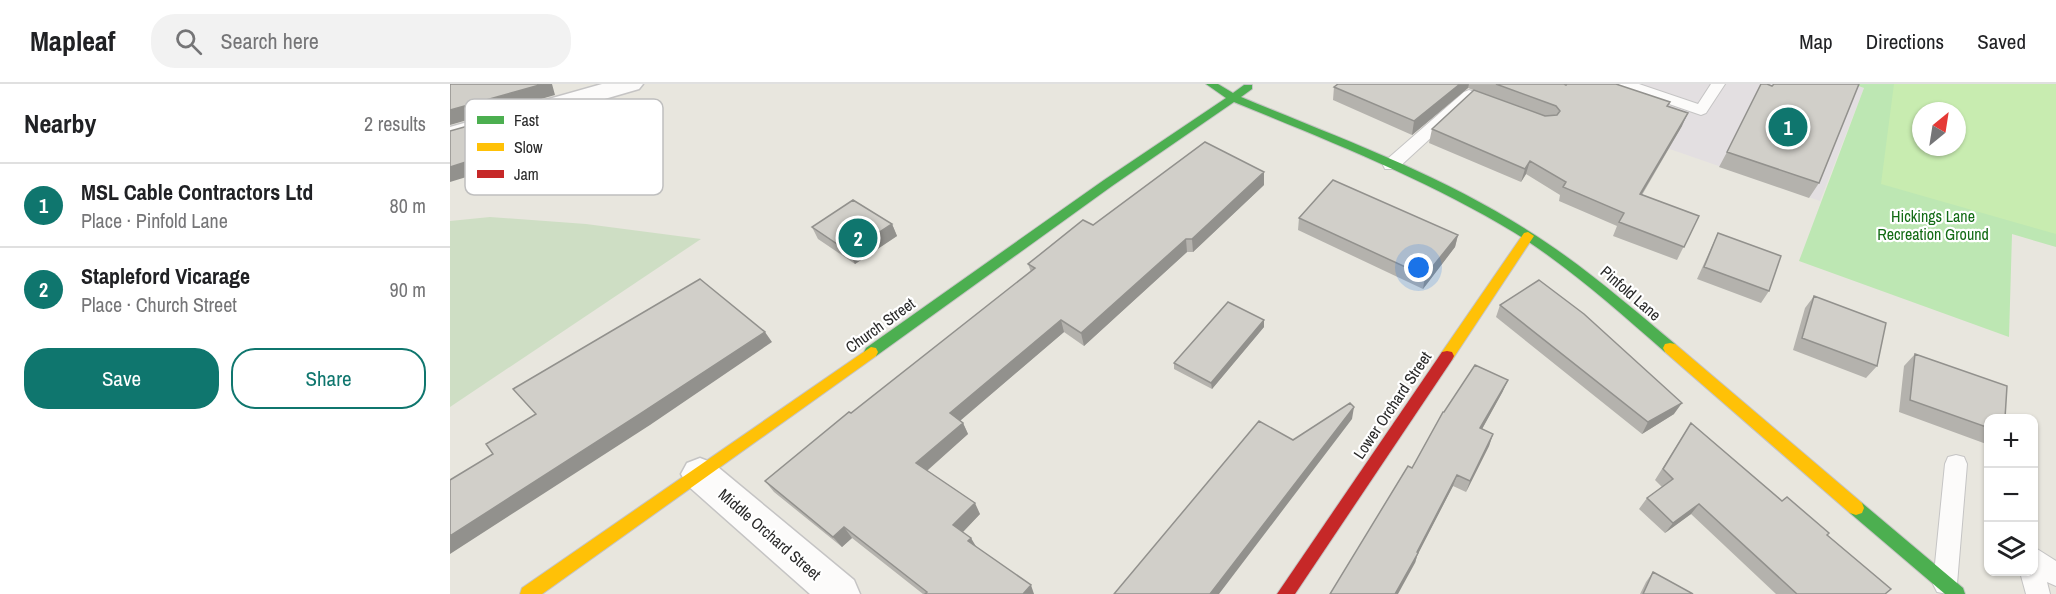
<!DOCTYPE html>
<html lang="en">
<head>
<meta charset="utf-8">
<style>
  :root { --surface:#fff; --page:#f2f2f2; --text:#202124; --muted:#757577; --line:#e0e0e0; --accent:#0f766e }
  body { margin:0; font-family:"Archivo Narrow",sans-serif; background:var(--page); color:var(--text) }
  .controls { position:absolute; right:18px; bottom:18px; display:grid; overflow:hidden; border-radius:12px; box-shadow:0 2px 4px #0004 }
  .controls button { width:54px; height:54px; display:grid; place-items:center; padding:0; border:0; border-bottom:2px solid var(--line); background:var(--surface); color:var(--text); font:30px sans-serif }
  .compass { position:absolute; left:1462px; top:18px; width:54px; height:54px; border-radius:50%; background:var(--surface); box-shadow:0 2px 4px #0004; rotate:30deg }
  .you { position:absolute; left:969px; top:184px; width:21px; height:21px; margin:-15px; border:4px solid #fff; border-radius:50%; background:#1a73e8; box-shadow:0 0 0 9px #1a73e833 }
  .badge { display:grid; place-items:center; width:39px; height:39px; border-radius:50%; background:var(--accent); color:#fff; font-size:20px; font-weight:700 }
  .pin { position:absolute; translate:-50% -50%; border:3px solid #fff; box-shadow:0 2px 6px #0006 }
  .list { margin:0; padding:0; list-style:none }
  h2 { display:flex; justify-content:space-between; align-items:center; height:78px; margin:0; padding:0 24px; font-size:26px }
  h2 small { font-size:20px; font-weight:400; color:var(--muted) }
  .list li { display:grid; grid-template-columns:39px 1fr auto; gap:18px; align-items:center; box-sizing:border-box; height:84px; padding:0 24px; border-top:2px solid var(--line) }
  .list b { display:block; font-size:22px; white-space:nowrap }
  .list p { margin:0; font-size:20px; white-space:nowrap; color:var(--muted) }
  .list em { font-size:20px; font-style:normal; color:var(--muted) }
  .actions { display:flex; gap:12px; padding:18px 24px }
  .actions a { flex:1; padding:14px 0; border:2px solid var(--accent); border-radius:24px; text-align:center; font-size:21px; color:var(--accent) }
  .actions .main { background:var(--accent); color:#fff }
  .icon { flex:none; width:33px; height:33px; fill:none; stroke:currentColor; stroke-width:2; stroke-linecap:round; stroke-linejoin:round }
  .map { position:relative; flex:none; width:1606px; height:510px; overflow:hidden }
  header { display:flex; align-items:center; gap:36px; box-sizing:border-box; height:84px; padding:0 30px; background:var(--surface); border-bottom:2px solid var(--line) }
  header strong { font-size:28px }
  nav { display:flex; gap:33px; margin-inline-start:auto; font-size:21px }
  .search { width:420px; height:54px; background:var(--page); display:flex; align-items:center; gap:15px; box-sizing:border-box; padding:0 21px; border-radius:24px; color:var(--muted); font-size:22px }
  main { display:flex }
  aside { flex:1; background:var(--surface) }
  .map>svg:first-child { display:block }
</style>
</head>
<body>
<header>
<strong>Mapleaf</strong>
<div class="search"><svg class="icon" aria-label="search" viewBox="0 0 24 24"><circle cx="10" cy="10" r="6"/><path d="M15 15l6 6"/></svg>Search here</div>
<nav><a>Map</a><a>Directions</a><a>Saved</a></nav>
</header>
<main>
<aside>
<h2>Nearby<small>2 results</small></h2>
<ul class="list">
<li><span class="badge">1</span><div><b>MSL Cable Contractors Ltd</b><p>Place · Pinfold Lane</p></div><em>80 m</em></li>
<li><span class="badge">2</span><div><b>Stapleford Vicarage</b><p>Place · Church Street</p></div><em>90 m</em></li>
</ul>
<div class="actions"><a class="main">Save</a><a>Share</a></div>
</aside>
<div class="map">
<svg width="1606" height="510" viewBox="0 0 1606 510">
  <rect width="100%" height="100%" fill="#e8e6de"/>
  <path fill="#e3dfe1" d="M1075 0H1403L1414 4 1370 117 1133 35Z"/>
  <path fill="#bde7b3" fill-rule="evenodd" d="M1403 0H1606V163L1562 150 1559 253 1349 177 1414 4ZM1471 27H1507V63H1471Z"/>
  <path fill="#cedec4" d="M40 133 136 140 251 155 0 323V137Z"/>
  <path fill="#c8ecb0" fill-rule="evenodd" d="M1444 0H1606V150L1431 100ZM1471 27H1507V63H1471Z"/>
  <g fill="none" stroke-linecap="round" stroke-linejoin="round">
    <g stroke="#c5c4c4" stroke-width="2">
      <path id="lane" d="M1168 0H1189L1248 20 1261 0H1275L1256 29 1251 31 1170 3Z
        M1019 6 1048 17 1051 20 1043 25 1021 17 947 85H935L933 81 935 77 1014 8Z
        M1506 371 1514 373 1517 380 1507 500 1503 508 1498 510 1487 508 1483 500 1495 380 1498 373Z
        M1584 463 1606 477V502L1597 498 1600 510H1576L1570 488H1584Z"/>
    </g>
    <g stroke="#c5c4c4" stroke-width="3">
      <path id="street" d="M152 0H193L189 5 0 60V43Z
        M250 374 263 379 404 496 410 510H360L237 401 231 390 237 379Z"/>
    </g>
    <g stroke="#c5c4c4" stroke-width="2">
      <path id="fast" d="M756 0H768L783 9 794 1H802V5L791 13C887 53 988 89 1077 146 1130 179 1177 220 1225 260L1227 264 1225 268H1215C1167 226 1119 183 1065 149 976 95 879 57 784 18L662 102 426 272H416L414 268 416 264 654 96 776 14Z
        M1406 417 1412 419 1513 504 1515 510H1495L1400 429 1398 424 1400 419Z"/>
    </g>
    <g stroke="#c5c4c4" stroke-width="2">
      <path id="slow" d="M1078 148 1084 152 1002 276H992L990 272 992 268 1074 149Z
        M1220 259 1225 260 1412 419 1414 424 1412 429 1406 431 1400 429 1215 268 1213 264 1215 260Z
        M421 263 426 264 428 268 426 272 92 510H70L72 504Z"/>
    </g>
    <g stroke="#c5c4c4" stroke-width="2">
      <path id="jam" d="M997 267 1002 268 1004 272 1002 276 845 510H827L992 268Z"/>
    </g>
    <use href="#lane" fill="#fcfbfa" fill-rule="evenodd"/>
    <use href="#street" fill="#fcfbfa" fill-rule="evenodd"/>
    <use href="#fast" fill="#4caf50" fill-rule="evenodd"/>
    <use href="#slow" fill="#ffc107" fill-rule="evenodd"/>
    <use href="#jam" fill="#c62828" fill-rule="evenodd"/>
  </g>
  <path fill="#b4b2ad" d="M888 0H1114L1220 18 1218 23 1232 42 1192 111 1249 132 1227 176 1163 152 1167 142 1109 117 1110 111 1076 90 1071 98 979 59 982 45 1052 17 1018 4 962 51 883 16 884 3Z
    M1322 2 1369 99 1359 114 1269 83 1277 68Z
    M814 101 743 168H737L634 262 614 248 510 337 513 339 518 350 477 387 530 430 513 448 526 463 584 510H473L402 454 392 463 324 408 315 397 581 188 578 180 643 141Z
    M849 134 1008 151 1005 163 973 205 848 146Z
    M442 140 447 152 405 180 368 155 362 143Z
    M1268 149 1319 207 1311 219 1247 195 1262 162Z
    M1364 212 1427 282 1416 294 1343 266 1355 224Z
    M1050 221 1224 330 1192 350 1046 233Z
    M814 236V243L762 305 724 285V279Z
    M1465 270 1539 334V361L1449 328 1454 282Z
    M1053 307 1032 345 1043 350 1039 362 1016 408 1003 402 968 469 965 479 962 384 994 328Z
    M1241 339 1332 417 1377 452 1435 510H1326L1241 430 1215 449 1189 425 1197 414 1212 403 1205 396Z
    M1203 488 1243 510H1190L1196 498Z"/>
  <path fill="#92918d" d="M93 0H102L105 11 0 41V26Z
    M1010 0H1019L1018 4 962 51 964 37Z
    M103 18 111 30 127 85 72 102 71 100 52 106 42 94Z
    M1238 29 1232 42 1184 123 1190 110Z
    M28 74H39L49 86 38 89 36 87 0 98V83Z
    M1080 77 1076 90 1071 98 1075 85Z
    M814 88V101L743 168 742 155Z
    M442 140 447 152 405 180 399 168Z
    M1008 151 1005 163 973 205 975 192Z
    M736 155 737 168 634 262 631 249Z
    M611 236 614 248 505 341 500 329Z
    M814 236V243L762 305 761 299Z
    M315 248 322 258 200 341 0 470V452Z
    M1058 296 1053 307 1026 356 1030 344Z
    M1232 319 1224 330 1192 350 1198 338Z
    M904 323 902 335 769 510H760Z
    M513 339 518 350 472 391 466 379Z
    M1043 350 1039 362 1016 408 1020 397Z
    M1007 391 1003 402 967 472 968 469 965 479 948 510H945Z
    M525 419 530 430 509 452 503 441Z
    M1249 420 1241 430 1215 449 1223 439Z
    M394 443 402 454 392 463 383 453Z
    M521 454 527 464 518 457Z
    M581 501 584 510H573Z"/>
  <path fill="#d1cfc9" stroke="#92918d" stroke-width="1.5" d="M0 0H93L0 26Z
    M888 0H1010L964 37 884 3Z
    M1046 0H1114L1116 1 1117 0H1166L1220 18 1217 22 1238 29 1190 110 1249 132 1234 163 1169 138 1174 129 1113 103 1116 98 1080 77 1075 85 982 45 1024 6 1095 32 1107 31 1110 27 1106 22Z
    M1311 0H1317L1322 2 1324 0H1409L1369 99 1277 68Z
    M103 18 119 73 63 90 62 87 42 94 39 74 28 77V74L0 83V47Z
    M755 58 814 88 742 155H736L631 249 611 236 500 329 513 339 466 379 525 419 503 441 521 454 518 457 581 501 573 510H475L477 508 394 443 383 453 315 397 399 328 401 329 585 184 578 180 633 136 643 141Z
    M883 96 1008 151 975 192 849 134Z
    M403 116 442 140 399 168 362 143Z
    M1268 149 1331 172 1319 207 1254 183Z
    M250 195 315 248 190 330 0 452V396L43 370 36 360 86 330 63 305Z
    M1089 196 1134 230 1232 319 1198 338 1050 221Z
    M1364 212 1436 239 1427 282 1352 254Z
    M778 218 814 236 761 299 724 279Z
    M1465 270 1557 302 1555 334H1539V344L1460 316Z
    M1025 281 1058 296 1030 344 1043 350 1020 397 1007 391 967 468 968 469 945 510H880L958 382 962 384 993 328H994Z
    M900 319 904 323 760 510H664L809 337 843 356Z
    M1241 339 1332 417 1337 413 1379 449 1377 451 1441 505 1435 510H1347L1249 420 1223 439 1197 414 1223 395 1213 385Z
    M1203 488 1243 510H1193Z"/>
  <g text-anchor="middle" stroke-width="4.5" stroke-linejoin="round" paint-order="stroke">
    <g font-size="16" fill="#136b15" stroke="#fff">
      <text x="1483" y="138">Hickings Lane<tspan x="1483" dy="18">Recreation Ground</tspan></text>
    </g>
    <g font-size="16" fill="#292929" stroke="#fff">
      <text transform="translate(1181 209) rotate(41)" y="6">Pinfold Lane</text>
      <text transform="translate(430 241) rotate(-36)" y="6">Church Street</text>
      <text transform="translate(942 321) rotate(-56)" y="6">Lower Orchard Street</text>
      <text transform="translate(320 450) rotate(41)" y="6">Middle Orchard Street</text>
    </g>
  </g>
  <rect x="15" y="15" width="198" height="96" rx="9" fill="#fff" stroke="#bfbfbf" stroke-width="1.5"/>
  <rect x="27" y="32" width="27" height="8" fill="#4caf50"/>
  <rect x="27" y="59" width="27" height="8" fill="#ffc107"/>
  <rect x="27" y="86" width="27" height="8" fill="#c62828"/>
  <g font-size="16" fill="#292929">
    <text x="64" y="42">Fast</text>
    <text x="64" y="69">Slow</text>
    <text x="64" y="96">Jam</text>
  </g>
</svg>
<div class="controls">
<button>+</button>
<button>−</button>
<button><svg class="icon" aria-label="layers" viewBox="0 0 24 24"><path d="M12 4l9 5-9 5-9-5zM3 14l9 5 9-5"/></svg></button>
</div>
<svg class="compass" viewBox="-18 -18 36 36"><path d="M0-13l5 13h-10z" fill="#e53935"/><path d="M0 13l5-13h-10z" fill="#757577"/></svg>
<div class="you"></div>
<div class="pin badge" style="left:1338px;top:43px">1</div>
<div class="pin badge" style="left:408px;top:154px">2</div>
</div>
</main>
</body>
</html>
